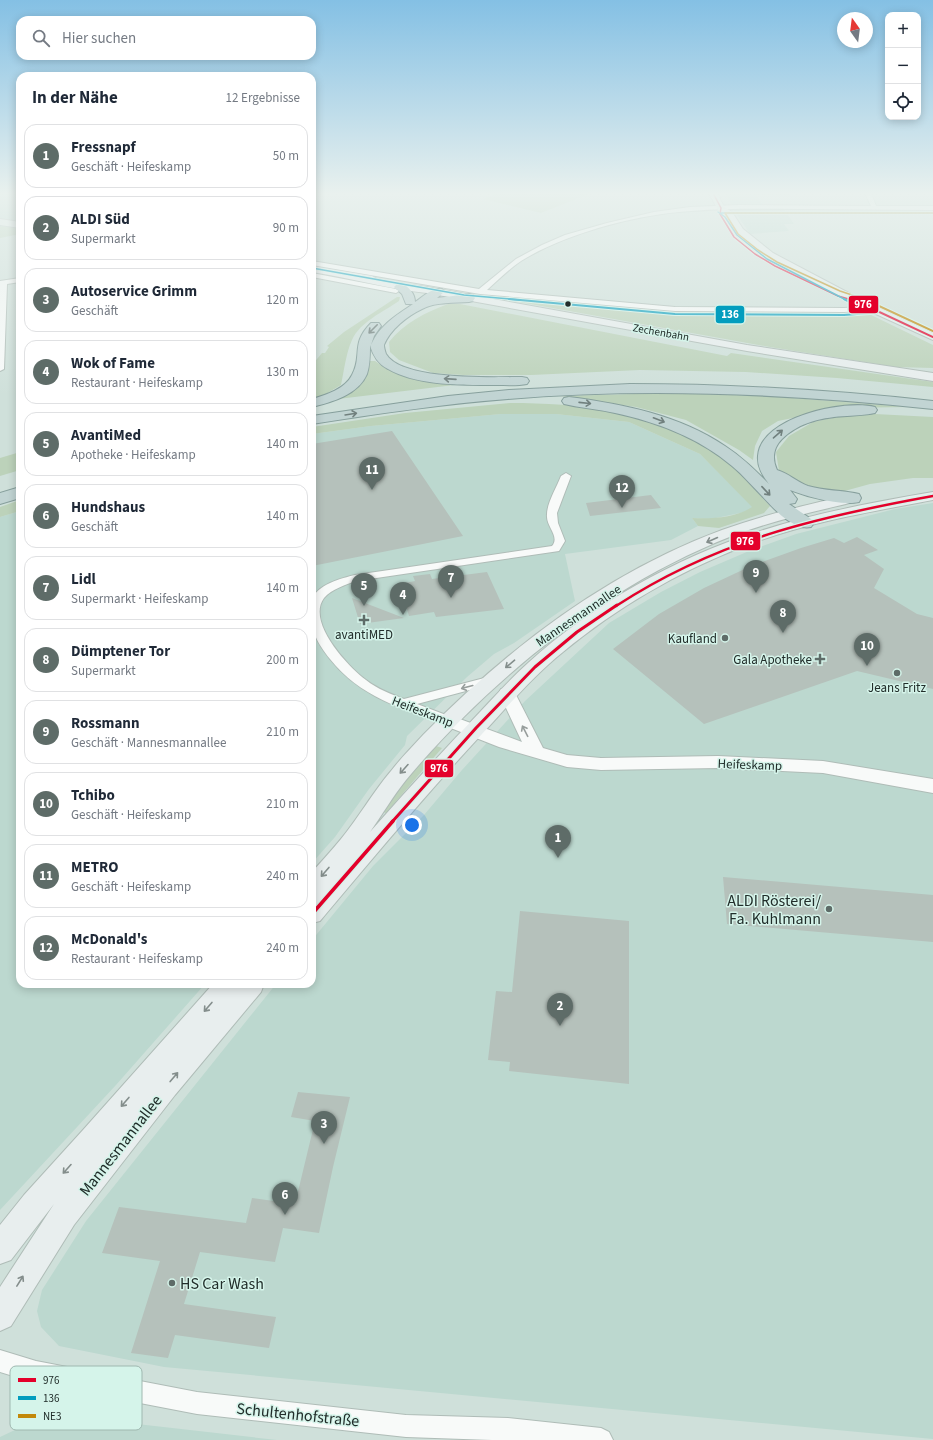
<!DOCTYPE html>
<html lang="de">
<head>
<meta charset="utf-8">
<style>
  :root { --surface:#fff; --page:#f2f2f3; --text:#1f2937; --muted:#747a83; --line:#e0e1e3; --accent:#5e6c68 }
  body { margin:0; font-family:"Source Sans 3",sans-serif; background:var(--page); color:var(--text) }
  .controls { position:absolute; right:12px; top:12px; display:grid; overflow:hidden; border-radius:8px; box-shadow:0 2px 10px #0003 }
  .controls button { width:36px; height:36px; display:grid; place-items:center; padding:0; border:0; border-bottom:1px solid var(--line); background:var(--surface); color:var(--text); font:20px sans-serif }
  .compass { position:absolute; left:837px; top:12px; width:36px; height:36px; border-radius:50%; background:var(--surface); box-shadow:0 2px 10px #0003; rotate:346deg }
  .you { position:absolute; left:412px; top:825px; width:14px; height:14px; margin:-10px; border:3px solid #fff; border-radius:50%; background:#1a73e8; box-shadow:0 0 0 6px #1a73e833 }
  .badge { display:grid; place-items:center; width:26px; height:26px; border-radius:50%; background:var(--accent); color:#fff; font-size:13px; font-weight:700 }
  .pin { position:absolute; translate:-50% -33px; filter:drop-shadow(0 1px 2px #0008) }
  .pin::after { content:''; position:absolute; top:21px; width:14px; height:12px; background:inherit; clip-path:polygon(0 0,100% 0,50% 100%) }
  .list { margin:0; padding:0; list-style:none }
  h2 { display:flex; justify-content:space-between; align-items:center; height:52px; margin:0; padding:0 16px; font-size:17px }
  h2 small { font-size:13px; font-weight:400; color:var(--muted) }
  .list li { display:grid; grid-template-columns:26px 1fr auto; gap:12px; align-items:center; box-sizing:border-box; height:64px; margin:0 8px 8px; padding:0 8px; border:1px solid var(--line); border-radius:12px }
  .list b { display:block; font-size:15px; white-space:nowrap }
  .list p { margin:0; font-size:13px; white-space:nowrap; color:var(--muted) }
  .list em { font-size:13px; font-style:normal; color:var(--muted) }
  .icon { flex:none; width:22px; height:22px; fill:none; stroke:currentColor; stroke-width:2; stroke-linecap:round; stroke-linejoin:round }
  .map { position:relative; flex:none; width:933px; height:1440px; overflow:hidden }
  .search { position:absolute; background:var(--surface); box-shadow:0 2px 10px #0003; left:16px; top:16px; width:300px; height:44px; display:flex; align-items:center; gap:10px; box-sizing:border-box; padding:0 14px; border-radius:12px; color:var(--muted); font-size:15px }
  .panel { position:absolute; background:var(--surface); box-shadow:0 2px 10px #0003; left:16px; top:72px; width:300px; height:916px; border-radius:12px }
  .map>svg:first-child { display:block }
</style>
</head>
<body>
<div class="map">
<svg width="933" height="1440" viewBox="0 0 933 1440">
  <rect width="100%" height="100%" fill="#cfe0da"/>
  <path fill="#bcd8cf" d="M0 193H20V221L0 219Z
    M725 193H790L792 196 756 195 763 206H738L731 204Z
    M738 209H784L794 224H784L789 231 750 234 734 210Z
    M501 414H556L629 422 700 454 753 507 745 512 711 519 692 518 698 526 671 540 565 554 575 601 514 643 494 654 467 677 407 736 405 745 369 789 335 837 312 863V434L371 426Z
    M933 503V1439L164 1367 59 1346 41 1327 37 1311 42 1290 86 1221 276 984H312V940L373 866 424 815 462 770 525 701 609 623 661 592 700 572 749 551 796 534 895 509Z
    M20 511V984H205L116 1085 0 1210V517Z
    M49 1414 277 1440H0V1437Z"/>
  <path fill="#bcd2ba" d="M499 193H591L541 213 483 199Z
    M0 226 20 229V234L0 238Z
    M492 295 615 306V309L675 314 710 315 709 311 725 312 726 315 853 316 851 312 869 314 933 345V368L896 367 770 347 491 297Z
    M397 297H400L399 301C383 312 360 322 352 340 346 353 344 371 341 385L324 395 312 399V365L322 353H325L329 347 327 346 344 332Z
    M448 304H460L727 356 731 353 933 382V387L837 378 746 372 640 370 531 375H464L433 373 399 360 390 352 389 342C404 323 426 312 448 304Z
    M370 361H375L387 369 399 374 471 383 338 399C354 390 368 380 370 361Z
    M671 393 767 396 907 407 842 408 778 421 762 431 755 446 753 460 739 450 686 420 636 407 561 396Z
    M510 403C578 403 653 410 711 449 734 464 751 486 770 506L764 513 719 528 698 526 692 518C711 519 736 518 752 507L700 454 629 422 556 414H501L371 426 312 434V427L405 413Z
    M875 414 933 417V478H913L870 484 841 492 811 489 779 471 776 452 789 436 813 422 842 416Z
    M20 452V470L0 476V458Z
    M20 500V511L0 517V507Z
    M436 746 442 748 386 813 383 812C398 789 415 764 436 746Z"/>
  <path fill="#b5c1bb" d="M392 431 463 536 312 566V444Z
    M651 495 661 508 590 516 586 503Z
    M857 537 878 550 864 555 884 569 874 588 917 614 933 618V689L857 671 704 724 613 649 659 614 704 588 751 566 801 548 834 538 844 543Z
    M487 572 504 609 436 617 434 612 409 616 399 584 415 581 413 576 430 574 432 579Z
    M352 598 404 618 360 624Z
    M723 877 933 895V942L727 924Z
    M520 911 629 921V1084L509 1071 510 1062 488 1060 496 991 512 992Z
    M298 1092 350 1097 333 1167 319 1233 283 1228 275 1262 200 1252 184 1304 276 1317 269 1348 175 1335 168 1358 131 1353 160 1261 102 1253 119 1207 246 1223 252 1198 295 1204 315 1121 291 1117Z"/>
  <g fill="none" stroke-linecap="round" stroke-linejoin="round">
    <g stroke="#afbcb7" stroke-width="2">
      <path id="minor" d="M865 193H871L876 206H933V210C889 210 844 209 800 209 764 209 727 208 691 211 639 214 566 233 521 261 509 269 498 280 487 290L675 307 844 308 873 306V310H870L844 312 675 311 480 294 312 265V261L479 289 516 259 542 245 565 235 607 223 654 212 690 207 739 205 871 206Z
        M312 273 396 289 399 291 396 293 312 277Z
        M20 278V282L7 284 4 369 0 371V281Z
        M566 473 571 476 557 513 558 523 565 541 559 551 356 581C345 585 332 589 324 598 306 622 348 667 366 680 377 689 391 694 404 699L492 676 496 677 498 680 496 683 417 704 454 718 456 721 454 724 449 725 444 724C401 708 360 697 330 659 317 642 312 634 312 612 312 609 311 604 312 600 316 585 342 578 355 575L552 546C560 537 547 527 547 517 546 504 556 489 561 476Z
        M0 1350 36 1361 197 1392 406 1415 508 1418 601 1428 609 1432 613 1440H492L406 1437 197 1414 36 1383 0 1372Z"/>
    </g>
    <g stroke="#afbcb7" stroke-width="2">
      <path id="tertiary" d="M507 688 513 689 515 693 543 748 567 755 601 758 718 756 823 761 933 779V793L823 773 718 768 601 770 567 767 499 747 443 725 440 721 443 717 449 715 522 742 499 693 501 689Z"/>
    </g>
    <g stroke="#afbcb7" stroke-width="2">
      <path id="secondary" d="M709 193H717L724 207 732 212 743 229 773 253 862 300 933 333V340L854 304 767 257 737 233 726 216 718 210Z
        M0 219 20 222V228L0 225Z
        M312 266 372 276 377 279 400 284 427 287 747 345 933 373V381L747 351 427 293C388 289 351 278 312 272Z
        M933 492V500C869 512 803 523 742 547 678 572 616 608 563 652 533 676 508 706 482 734 426 794 373 858 320 921L312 923V898L314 895 312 896V872C322 861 332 850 341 839 359 817 373 792 391 771 401 758 412 747 423 735 507 649 608 572 722 530 763 515 807 505 849 495L854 496 856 499 854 502C813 512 771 521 732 536 607 585 492 677 406 780 393 796 382 815 370 832 406 791 443 751 480 712 496 695 511 678 528 663 590 606 677 557 757 532 815 513 874 502 933 492Z
        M213 984H264L261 992 175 1095 74 1225 11 1326 0 1331V1287L54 1204 11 1260 0 1264V1225L24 1195 83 1130Z"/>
    </g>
    <g stroke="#869f9c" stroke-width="2">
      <path id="motorway" d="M400 283C409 286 415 294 415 302 423 297 432 287 442 289L444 292 437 298 469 294 473 295 475 298 473 301 469 302C455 303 435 302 422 309 407 316 390 330 384 345 384 348 385 351 386 354 402 381 494 377 522 377L527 378 529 381 527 384C517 386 506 385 496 385 463 385 417 386 388 369 378 364 373 356 370 345 370 354 370 365 367 374 358 395 332 402 312 407V399C326 395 345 389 352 375 363 355 350 344 371 323H379L381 326 374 336 371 345C380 325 395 316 413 304H406L402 294 394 287 396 285Z
        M630 384C732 384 832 390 933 401V409C792 394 650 387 508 399 442 404 377 414 312 424V416L448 396 509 390Z
        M569 397C623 404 679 415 725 446 742 457 755 470 769 484 763 476 757 467 758 456 760 417 845 399 875 407L877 410 875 413C866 415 857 415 847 416 824 417 799 422 782 439 773 448 772 459 777 470 788 473 797 482 808 486 825 491 842 490 859 494L861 498 859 502C841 506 808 497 790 490L797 499 795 503 789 504 811 519 814 523 811 527C793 531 773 508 762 496 752 486 743 475 732 466 699 438 657 422 615 413 598 409 580 408 564 404L562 401 564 398Z
        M20 487V498L0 504V493Z"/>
    </g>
    <use href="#minor" fill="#f8faf9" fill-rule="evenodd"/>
    <use href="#tertiary" fill="#f8faf9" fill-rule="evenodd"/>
    <use href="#secondary" fill="#e8eeee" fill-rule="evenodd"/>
    <use href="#motorway" fill="#c1d4d3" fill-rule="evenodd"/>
    <g stroke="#d5f4ea" stroke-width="3">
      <path id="bus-1-far4" d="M713 193 721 208 720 214 734 237 755 254 775 266 838 296 852 300"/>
    </g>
    <g stroke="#d5f4ea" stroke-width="4">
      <path id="bus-1-far3" d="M848 299 858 302 933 337"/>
    </g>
    <g stroke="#d5f4ea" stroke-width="5">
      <path id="bus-1-far2" d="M616 606C717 540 817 517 933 496"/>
    </g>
    <g stroke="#d5f4ea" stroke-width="6">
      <path id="bus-1-far1" d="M392 822 476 728 535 667 577 632 617 605"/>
    </g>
    <g stroke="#d5f4ea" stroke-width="6">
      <path id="bus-1" d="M312 914 393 821"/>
    </g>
    <g stroke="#d5f4ea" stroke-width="3">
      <path id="bus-2-far1" d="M718 212 725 217 737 235 767 259 846 300
        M721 213H933
        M312 268 464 295 520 300"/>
    </g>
    <g stroke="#d5f4ea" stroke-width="4">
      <path id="bus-2" d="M509 299 675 314 844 315 870 313
        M844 299 865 310"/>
    </g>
    <g stroke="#d5f4ea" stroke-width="3">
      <path id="bus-3-far1" d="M867 300 840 291 777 262 758 250 738 234 725 213H933"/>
    </g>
    <g stroke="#d5f4ea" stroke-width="4">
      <path id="bus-3" d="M864 299 933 331"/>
    </g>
    <use href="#bus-1-far4" stroke="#e4002b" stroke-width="1.5"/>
    <use href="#bus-1-far3" stroke="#e4002b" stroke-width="2"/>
    <use href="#bus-1-far2" stroke="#e4002b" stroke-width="2.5"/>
    <use href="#bus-1-far1" stroke="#e4002b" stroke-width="3"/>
    <use href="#bus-1" stroke="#e4002b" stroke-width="3.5"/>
    <use href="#bus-2-far1" stroke="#039dbe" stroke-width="1.5"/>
    <use href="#bus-2" stroke="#039dbe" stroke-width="2"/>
    <use href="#bus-3-far1" stroke="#c2880a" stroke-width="1.5"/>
    <use href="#bus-3" stroke="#c2880a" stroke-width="2"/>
  </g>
  <defs><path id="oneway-shaft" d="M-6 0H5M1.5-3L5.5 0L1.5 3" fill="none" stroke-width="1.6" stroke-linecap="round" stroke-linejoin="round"/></defs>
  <g stroke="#71807e">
    <use href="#oneway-shaft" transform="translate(373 329) rotate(135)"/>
    <use href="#oneway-shaft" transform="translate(450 379) rotate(-176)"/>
    <use href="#oneway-shaft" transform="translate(585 403) rotate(6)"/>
    <use href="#oneway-shaft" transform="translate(351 414) rotate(-9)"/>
    <use href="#oneway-shaft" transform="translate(659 420) rotate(21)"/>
    <use href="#oneway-shaft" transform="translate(778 434) rotate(-41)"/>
    <use href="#oneway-shaft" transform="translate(766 491) rotate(47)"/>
  </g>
  <g stroke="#848e8c">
    <use href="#oneway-shaft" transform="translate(712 540) rotate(156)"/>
    <use href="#oneway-shaft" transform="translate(510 664) rotate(140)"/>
    <use href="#oneway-shaft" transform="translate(404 769) rotate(132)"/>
    <use href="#oneway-shaft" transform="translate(325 872) rotate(131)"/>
    <use href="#oneway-shaft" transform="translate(208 1007) rotate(131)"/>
    <use href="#oneway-shaft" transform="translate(174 1077) rotate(-50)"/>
    <use href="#oneway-shaft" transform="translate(125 1102) rotate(131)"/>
    <use href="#oneway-shaft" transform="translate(67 1169) rotate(132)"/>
    <use href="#oneway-shaft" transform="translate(20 1281) rotate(-58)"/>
  </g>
  <g stroke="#979e9c">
    <use href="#oneway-shaft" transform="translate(467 687) rotate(165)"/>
    <use href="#oneway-shaft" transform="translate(525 731) rotate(-117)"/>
  </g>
  <linearGradient id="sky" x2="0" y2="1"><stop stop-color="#84c0e4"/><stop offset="0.49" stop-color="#e9f1ee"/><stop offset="1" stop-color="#e9f1ee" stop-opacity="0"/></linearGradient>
  <rect width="933" height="395" fill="url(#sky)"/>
  <circle fill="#212d2a" stroke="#d5f4ea" stroke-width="1.5" cx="568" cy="304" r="3.5"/>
  <g fill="#5e6c68" stroke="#d5f4ea" stroke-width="1.5">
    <path d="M362 614h4v4h4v4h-4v4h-4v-4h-4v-4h4z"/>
    <circle cx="725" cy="638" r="4"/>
    <path d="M818 653h4v4h4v4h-4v4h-4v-4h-4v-4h4z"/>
    <circle cx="897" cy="673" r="4"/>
    <circle cx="829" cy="909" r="4"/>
    <circle cx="172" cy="1283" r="4"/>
  </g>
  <g text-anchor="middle" stroke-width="3" stroke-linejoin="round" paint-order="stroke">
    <g font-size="11" fill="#212d2a" stroke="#d5f4ea">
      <text transform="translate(661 332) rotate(10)" y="4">Zechenbahn</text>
    </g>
    <g font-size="13" fill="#212d2a" stroke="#d5f4ea">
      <text transform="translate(578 615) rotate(-34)" y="5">Mannesmannallee</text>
      <text transform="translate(423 711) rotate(21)" y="5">Heifeskamp</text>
      <text transform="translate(750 764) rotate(2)" y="5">Heifeskamp</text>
    </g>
    <g font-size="13" fill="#212d2a" stroke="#d5f4ea">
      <text x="364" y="639">avantiMED</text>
      <text x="717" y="643" text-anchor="end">Kaufland</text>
      <text x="812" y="664" text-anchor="end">Gala Apotheke</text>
      <text x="897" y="692">Jeans Fritz</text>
    </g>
    <g font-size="16" fill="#212d2a" stroke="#d5f4ea" text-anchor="end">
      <text x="821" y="906">ALDI Rösterei/<tspan x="821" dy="18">Fa. Kuhlmann</tspan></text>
      <text x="180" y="1289" text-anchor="start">HS Car Wash</text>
    </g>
    <g font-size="16" fill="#212d2a" stroke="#d5f4ea">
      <text transform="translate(120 1145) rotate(-52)" y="6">Mannesmannallee</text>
      <text transform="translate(298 1414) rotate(6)" y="6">Schultenhofstraße</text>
    </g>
  </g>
  <rect x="10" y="1366" width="132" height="64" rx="6" fill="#d5f4ea" stroke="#9fb8b0" stroke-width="1"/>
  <rect x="18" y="1378" width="18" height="4" fill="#e4002b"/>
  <rect x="18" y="1396" width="18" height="4" fill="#039dbe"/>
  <rect x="18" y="1414" width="18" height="4" fill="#c2880a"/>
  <g font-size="11" fill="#212d2a">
    <text x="43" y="1384">976</text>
    <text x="43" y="1402">136</text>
    <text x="43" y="1420">NE3</text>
  </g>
  <g stroke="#d5f4ea" stroke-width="1.5">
    <rect x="848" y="295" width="31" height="19" rx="4" fill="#e4002b"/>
    <rect x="715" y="305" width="30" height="19" rx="4" fill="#039dbe"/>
    <rect x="730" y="531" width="31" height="20" rx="4" fill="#e4002b"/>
    <rect x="424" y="759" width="30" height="19" rx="4" fill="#e4002b"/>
  </g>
  <g font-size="11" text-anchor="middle" font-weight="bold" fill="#fff">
    <text x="863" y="308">976</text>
    <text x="730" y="318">136</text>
    <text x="745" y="545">976</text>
    <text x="439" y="772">976</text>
  </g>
</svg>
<div class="controls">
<button>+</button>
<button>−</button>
<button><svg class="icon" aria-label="locate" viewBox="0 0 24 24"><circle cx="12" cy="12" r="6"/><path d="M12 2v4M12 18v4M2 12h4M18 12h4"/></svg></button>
</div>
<svg class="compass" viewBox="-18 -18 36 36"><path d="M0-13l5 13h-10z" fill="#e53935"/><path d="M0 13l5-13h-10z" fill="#747a83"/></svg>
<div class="you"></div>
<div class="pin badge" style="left:558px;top:858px">1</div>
<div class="pin badge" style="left:560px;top:1026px">2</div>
<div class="pin badge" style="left:324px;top:1144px">3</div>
<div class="pin badge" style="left:403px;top:615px">4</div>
<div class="pin badge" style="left:364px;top:606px">5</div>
<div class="pin badge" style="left:285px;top:1215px">6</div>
<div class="pin badge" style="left:451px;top:598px">7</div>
<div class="pin badge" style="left:783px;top:633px">8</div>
<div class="pin badge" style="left:756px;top:593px">9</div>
<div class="pin badge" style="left:867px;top:666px">10</div>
<div class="pin badge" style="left:372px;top:490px">11</div>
<div class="pin badge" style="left:622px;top:508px">12</div>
<div class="search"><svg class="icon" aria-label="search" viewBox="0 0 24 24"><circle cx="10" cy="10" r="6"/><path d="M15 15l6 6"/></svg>Hier suchen</div>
<section class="panel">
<h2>In der Nähe<small>12 Ergebnisse</small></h2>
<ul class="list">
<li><span class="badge">1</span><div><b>Fressnapf</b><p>Geschäft · Heifeskamp</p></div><em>50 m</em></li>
<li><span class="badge">2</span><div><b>ALDI Süd</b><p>Supermarkt</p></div><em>90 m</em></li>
<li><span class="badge">3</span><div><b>Autoservice Grimm</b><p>Geschäft</p></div><em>120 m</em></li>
<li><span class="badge">4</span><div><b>Wok of Fame</b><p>Restaurant · Heifeskamp</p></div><em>130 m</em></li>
<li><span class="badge">5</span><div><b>AvantiMed</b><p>Apotheke · Heifeskamp</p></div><em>140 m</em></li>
<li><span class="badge">6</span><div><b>Hundshaus</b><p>Geschäft</p></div><em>140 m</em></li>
<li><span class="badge">7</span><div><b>Lidl</b><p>Supermarkt · Heifeskamp</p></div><em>140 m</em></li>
<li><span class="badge">8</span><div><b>Dümptener Tor</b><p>Supermarkt</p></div><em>200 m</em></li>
<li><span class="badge">9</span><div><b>Rossmann</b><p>Geschäft · Mannesmannallee</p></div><em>210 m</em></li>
<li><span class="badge">10</span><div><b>Tchibo</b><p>Geschäft · Heifeskamp</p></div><em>210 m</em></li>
<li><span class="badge">11</span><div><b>METRO</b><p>Geschäft · Heifeskamp</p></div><em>240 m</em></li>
<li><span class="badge">12</span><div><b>McDonald's</b><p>Restaurant · Heifeskamp</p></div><em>240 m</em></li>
</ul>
</section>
</div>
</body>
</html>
